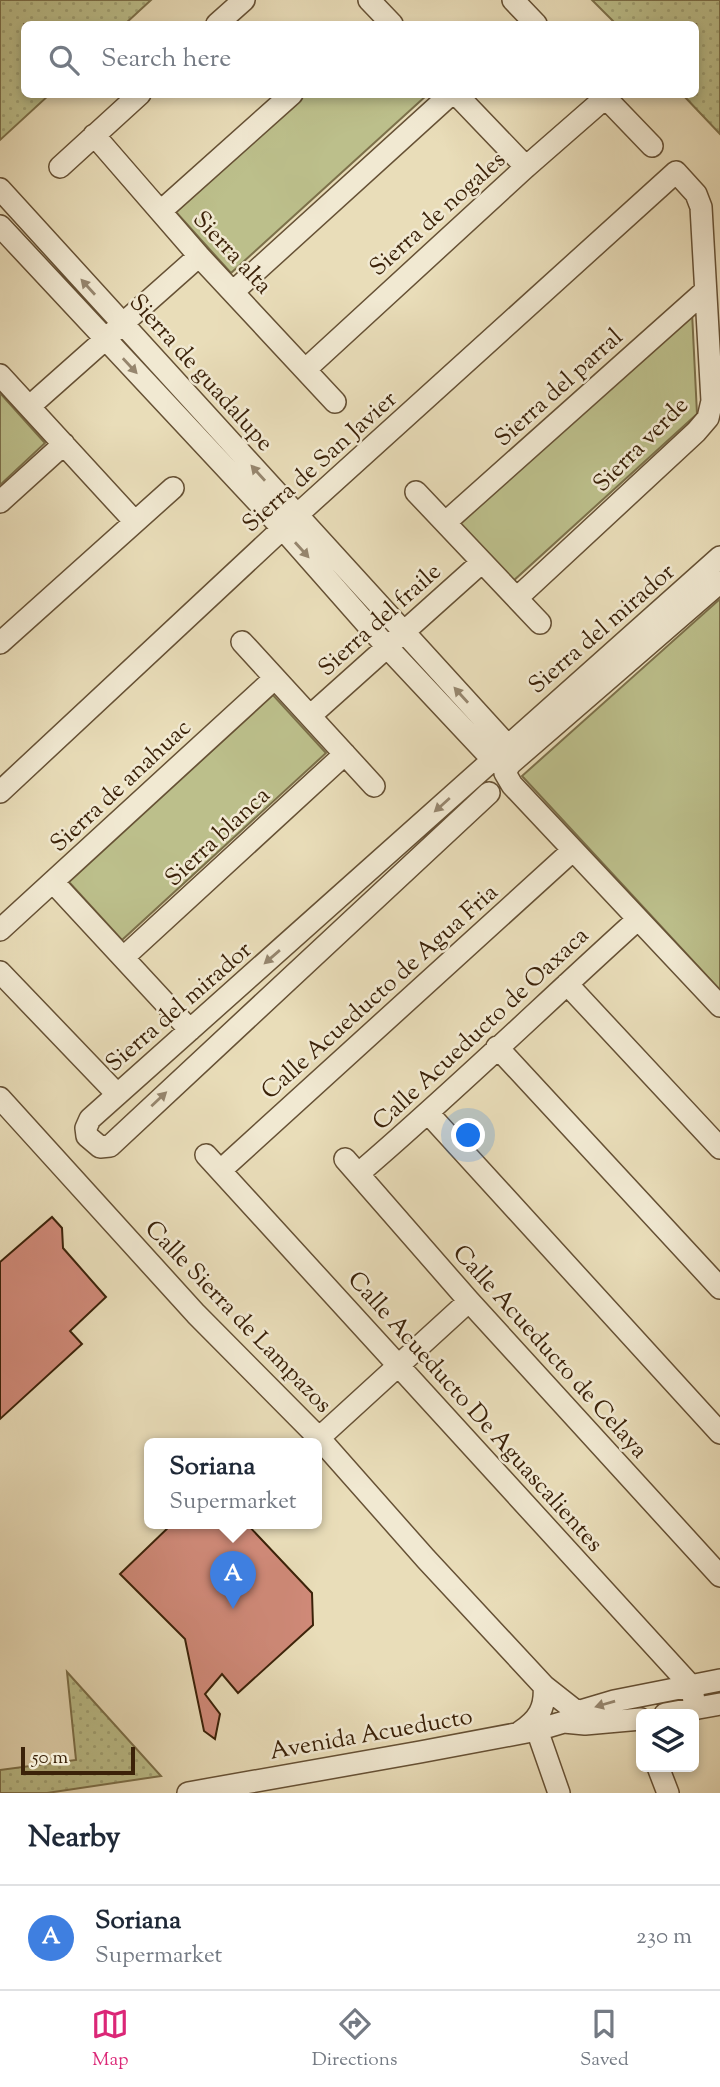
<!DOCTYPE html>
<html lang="en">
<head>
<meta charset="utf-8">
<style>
  :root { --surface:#fff; --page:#f6f6f7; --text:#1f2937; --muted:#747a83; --line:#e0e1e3; --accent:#db2777 }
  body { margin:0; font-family:"Sorts Mill Goudy",serif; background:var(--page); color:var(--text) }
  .controls { position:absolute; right:21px; bottom:21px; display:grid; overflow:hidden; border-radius:10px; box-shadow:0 4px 10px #0003 }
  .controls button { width:63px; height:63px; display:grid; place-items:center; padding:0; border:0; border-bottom:2px solid var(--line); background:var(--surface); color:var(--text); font:35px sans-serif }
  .scale { position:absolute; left:21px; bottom:18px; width:114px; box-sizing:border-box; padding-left:7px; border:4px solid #3b2209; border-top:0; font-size:19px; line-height:24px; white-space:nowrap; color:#3b2209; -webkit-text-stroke:5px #f1e9d2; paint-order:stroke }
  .you { position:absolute; left:469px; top:1136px; width:24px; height:24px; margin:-18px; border:5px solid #fff; border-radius:50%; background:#1a73e8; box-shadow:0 0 0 10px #1a73e833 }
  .badge { display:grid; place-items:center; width:46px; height:46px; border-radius:50%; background:var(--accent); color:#fff; font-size:23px; font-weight:700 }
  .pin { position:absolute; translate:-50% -58px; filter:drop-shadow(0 2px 4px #0008) }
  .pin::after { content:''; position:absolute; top:37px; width:24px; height:21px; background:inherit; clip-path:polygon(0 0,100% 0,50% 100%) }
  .popup { position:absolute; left:144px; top:1438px; width:178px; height:91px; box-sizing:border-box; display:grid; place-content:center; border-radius:10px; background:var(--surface); filter:drop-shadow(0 2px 5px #0005); font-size:23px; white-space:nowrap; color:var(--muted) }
  .popup b { font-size:26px; color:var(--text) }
  .popup::after { content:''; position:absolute; left:50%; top:100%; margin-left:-14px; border:14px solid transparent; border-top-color:var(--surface) }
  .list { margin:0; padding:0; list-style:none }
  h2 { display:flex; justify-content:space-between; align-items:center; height:91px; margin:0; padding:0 28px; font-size:30px }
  h2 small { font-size:23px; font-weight:400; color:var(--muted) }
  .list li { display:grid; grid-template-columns:46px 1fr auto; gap:21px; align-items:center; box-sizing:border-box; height:105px; padding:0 28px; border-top:2px solid var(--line) }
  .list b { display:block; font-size:26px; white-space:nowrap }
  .list p { margin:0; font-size:23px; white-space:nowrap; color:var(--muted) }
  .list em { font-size:23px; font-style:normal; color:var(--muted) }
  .icon { flex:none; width:38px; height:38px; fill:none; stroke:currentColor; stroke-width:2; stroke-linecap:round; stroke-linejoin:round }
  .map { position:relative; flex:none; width:720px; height:1793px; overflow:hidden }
  .search { position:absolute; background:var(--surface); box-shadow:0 4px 10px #0003; left:21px; right:21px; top:21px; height:77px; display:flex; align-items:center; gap:18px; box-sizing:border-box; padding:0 24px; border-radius:10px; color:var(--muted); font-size:26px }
  .sheet { height:196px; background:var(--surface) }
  nav { display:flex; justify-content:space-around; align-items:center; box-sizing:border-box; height:98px; border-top:2px solid var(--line); background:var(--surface); font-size:19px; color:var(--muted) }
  nav a { display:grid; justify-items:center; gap:4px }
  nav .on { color:var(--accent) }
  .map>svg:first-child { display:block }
</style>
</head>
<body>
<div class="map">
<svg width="720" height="1793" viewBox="0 0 720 1793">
  <defs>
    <pattern id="grass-dots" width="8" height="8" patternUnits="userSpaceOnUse" patternTransform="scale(1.75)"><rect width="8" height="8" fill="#bcbf8b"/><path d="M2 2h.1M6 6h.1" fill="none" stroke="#a2a477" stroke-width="1.8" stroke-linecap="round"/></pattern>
  </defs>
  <rect width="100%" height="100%" fill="#e9ddb9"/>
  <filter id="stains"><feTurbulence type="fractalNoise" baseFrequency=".00286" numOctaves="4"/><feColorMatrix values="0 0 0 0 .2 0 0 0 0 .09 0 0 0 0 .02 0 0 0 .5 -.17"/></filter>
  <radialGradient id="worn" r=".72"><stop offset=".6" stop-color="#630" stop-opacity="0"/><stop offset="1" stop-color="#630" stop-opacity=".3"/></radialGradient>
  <path fill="url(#grass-dots)" stroke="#7c704a" stroke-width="2" d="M0 0H151L125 24H24V94L49 95 0 140Z
    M592 0H720V134L683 95 696 94V24H616Z
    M67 1672 161 1776 47 1793H0V1770L76 1760Z"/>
  <path fill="#bcbf8b" stroke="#7c704a" stroke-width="2" d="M305 95H427L231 273 176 212Z
    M692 312 697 414 512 582 455 522Z
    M0 393 45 443 0 485Z
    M720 599V990L522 776Z
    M273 695 326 753 122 940 69 882Z"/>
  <path fill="#d08a79" stroke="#3b2209" stroke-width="2" d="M52 1217 62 1228 63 1248 106 1297 70 1331 82 1344 0 1419V1262Z
    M173 1523H246L312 1593 313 1625 238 1693 222 1674 205 1694 220 1714 215 1739 204 1731 185 1639 120 1574Z"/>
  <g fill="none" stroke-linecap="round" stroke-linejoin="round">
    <g stroke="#665135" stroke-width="24">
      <path id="minor" d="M369 0 392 24
        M513 0 536 24
        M217 24 244 0
        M456 94 526 167
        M602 94 652 146
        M94 135 199 256 335 402
        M60 167 140 94
        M0 189 507 745
        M161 211 292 94
        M0 226 283 529 387 647 492 759
        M234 291 451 94
        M306 369 526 167 605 98
        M0 375 135 522
        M30 406 199 256
        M416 492 540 623
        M0 502 64 444
        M446 522 705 291
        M720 582 510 764 505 773 512 785 720 1006
        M242 642 374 786
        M0 643 173 488
        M310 716 482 562
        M0 792 297 515 676 172 696 194 701 207 712 401 708 418 696 432 517 598
        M489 793 110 1146 100 1147 87 1136 86 1128 90 1119 720 557
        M53 882 190 1030
        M0 930 275 678
        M124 957 345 754
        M0 972 117 1094
        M567 984 720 1148
        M497 1047 720 1288
        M0 1098 196 1314 319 1438 426 1559 544 1686 577 1712 585 1724
        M428 1113 720 1433
        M206 1155 692 1687 695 1709
        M345 1159 469 1301 720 1576
        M221 1170 572 851
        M358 1174C454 1092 544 1004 637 920
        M319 1438 469 1301
        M665 1714 720 1704
        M568 1719 577 1712 614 1701 720 1680
        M537 1730 559 1793
        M520 1732C538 1720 546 1708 544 1686
        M658 1767 668 1793
        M188 1793 420 1752 537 1730 564 1722 585 1724 641 1719"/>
    </g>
    <use href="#minor" stroke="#f1e9d2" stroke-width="21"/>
  </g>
  <defs><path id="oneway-solid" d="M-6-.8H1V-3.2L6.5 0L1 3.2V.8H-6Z" transform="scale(1.75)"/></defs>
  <g fill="#96866e">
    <use href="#oneway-solid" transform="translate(88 287) rotate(-132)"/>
    <use href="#oneway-solid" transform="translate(130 366) rotate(47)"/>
    <use href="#oneway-solid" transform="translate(258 473) rotate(-132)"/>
    <use href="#oneway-solid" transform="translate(302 550) rotate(48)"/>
    <use href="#oneway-solid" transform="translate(461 695) rotate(-132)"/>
    <use href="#oneway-solid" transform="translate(442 805) rotate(138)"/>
    <use href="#oneway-solid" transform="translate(272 957) rotate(139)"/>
    <use href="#oneway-solid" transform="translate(159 1099) rotate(-43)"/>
    <use href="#oneway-solid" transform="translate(605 1704) rotate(164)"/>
  </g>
  <g text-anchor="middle" stroke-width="5" stroke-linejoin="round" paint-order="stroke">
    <g font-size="24" fill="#3b2209" stroke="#f1e9d2">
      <text transform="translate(437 213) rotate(-42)" y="8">Sierra de nogales</text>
      <text transform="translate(233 252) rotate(47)" y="8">Sierra alta</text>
      <text transform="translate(202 372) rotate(48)" y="8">Sierra de guadalupe</text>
      <text transform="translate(558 387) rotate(-42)" y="8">Sierra del parral</text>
      <text transform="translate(640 444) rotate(-45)" y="8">Sierra verde</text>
      <text transform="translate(319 461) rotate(-42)" y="8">Sierra de San Javier</text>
      <text transform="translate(379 619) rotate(-42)" y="8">Sierra del fraile</text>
      <text transform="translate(601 628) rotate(-41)" y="8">Sierra del mirador</text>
      <text transform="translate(120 785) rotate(-43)" y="8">Sierra de anahuac</text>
      <text transform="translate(217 836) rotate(-43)" y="8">Sierra blanca</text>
      <text transform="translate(379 991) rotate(-42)" y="8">Calle Acueducto de Agua Fria</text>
      <text transform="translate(178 1006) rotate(-41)" y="8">Sierra del mirador</text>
      <text transform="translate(480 1028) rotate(-43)" y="8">Calle Acueducto de Oaxaca</text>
      <text transform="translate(239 1316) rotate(46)" y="8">Calle Sierra de Lampazos</text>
      <text transform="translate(551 1351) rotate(48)" y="8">Calle Acueducto de Celaya</text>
      <text transform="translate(476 1411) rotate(48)" y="8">Calle Acueducto De Aguascalientes</text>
      <text transform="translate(371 1733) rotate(-10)" y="8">Avenida Acueducto</text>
    </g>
  </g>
  <rect width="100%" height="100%" filter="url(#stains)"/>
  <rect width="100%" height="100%" fill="url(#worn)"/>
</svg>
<div class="controls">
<button><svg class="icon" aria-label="layers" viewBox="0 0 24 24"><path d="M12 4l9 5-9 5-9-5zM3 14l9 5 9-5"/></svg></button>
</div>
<div class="scale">50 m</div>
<div class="you"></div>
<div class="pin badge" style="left:233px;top:1609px;background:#3f7fe0">A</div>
<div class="popup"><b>Soriana</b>Supermarket</div>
<div class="search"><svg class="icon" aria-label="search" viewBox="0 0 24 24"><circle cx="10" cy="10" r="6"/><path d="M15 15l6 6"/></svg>Search here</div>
</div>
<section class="sheet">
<h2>Nearby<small></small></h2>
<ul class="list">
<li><span class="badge" style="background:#3f7fe0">A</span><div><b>Soriana</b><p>Supermarket</p></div><em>230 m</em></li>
</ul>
</section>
<nav>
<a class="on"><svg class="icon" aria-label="map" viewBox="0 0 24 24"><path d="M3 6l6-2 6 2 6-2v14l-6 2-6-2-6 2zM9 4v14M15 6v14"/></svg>Map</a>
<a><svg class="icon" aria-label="directions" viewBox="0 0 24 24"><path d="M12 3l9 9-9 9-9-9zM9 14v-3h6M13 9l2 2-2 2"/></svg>Directions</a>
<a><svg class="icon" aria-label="saved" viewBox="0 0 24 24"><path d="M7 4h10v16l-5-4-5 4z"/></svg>Saved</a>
</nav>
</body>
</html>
